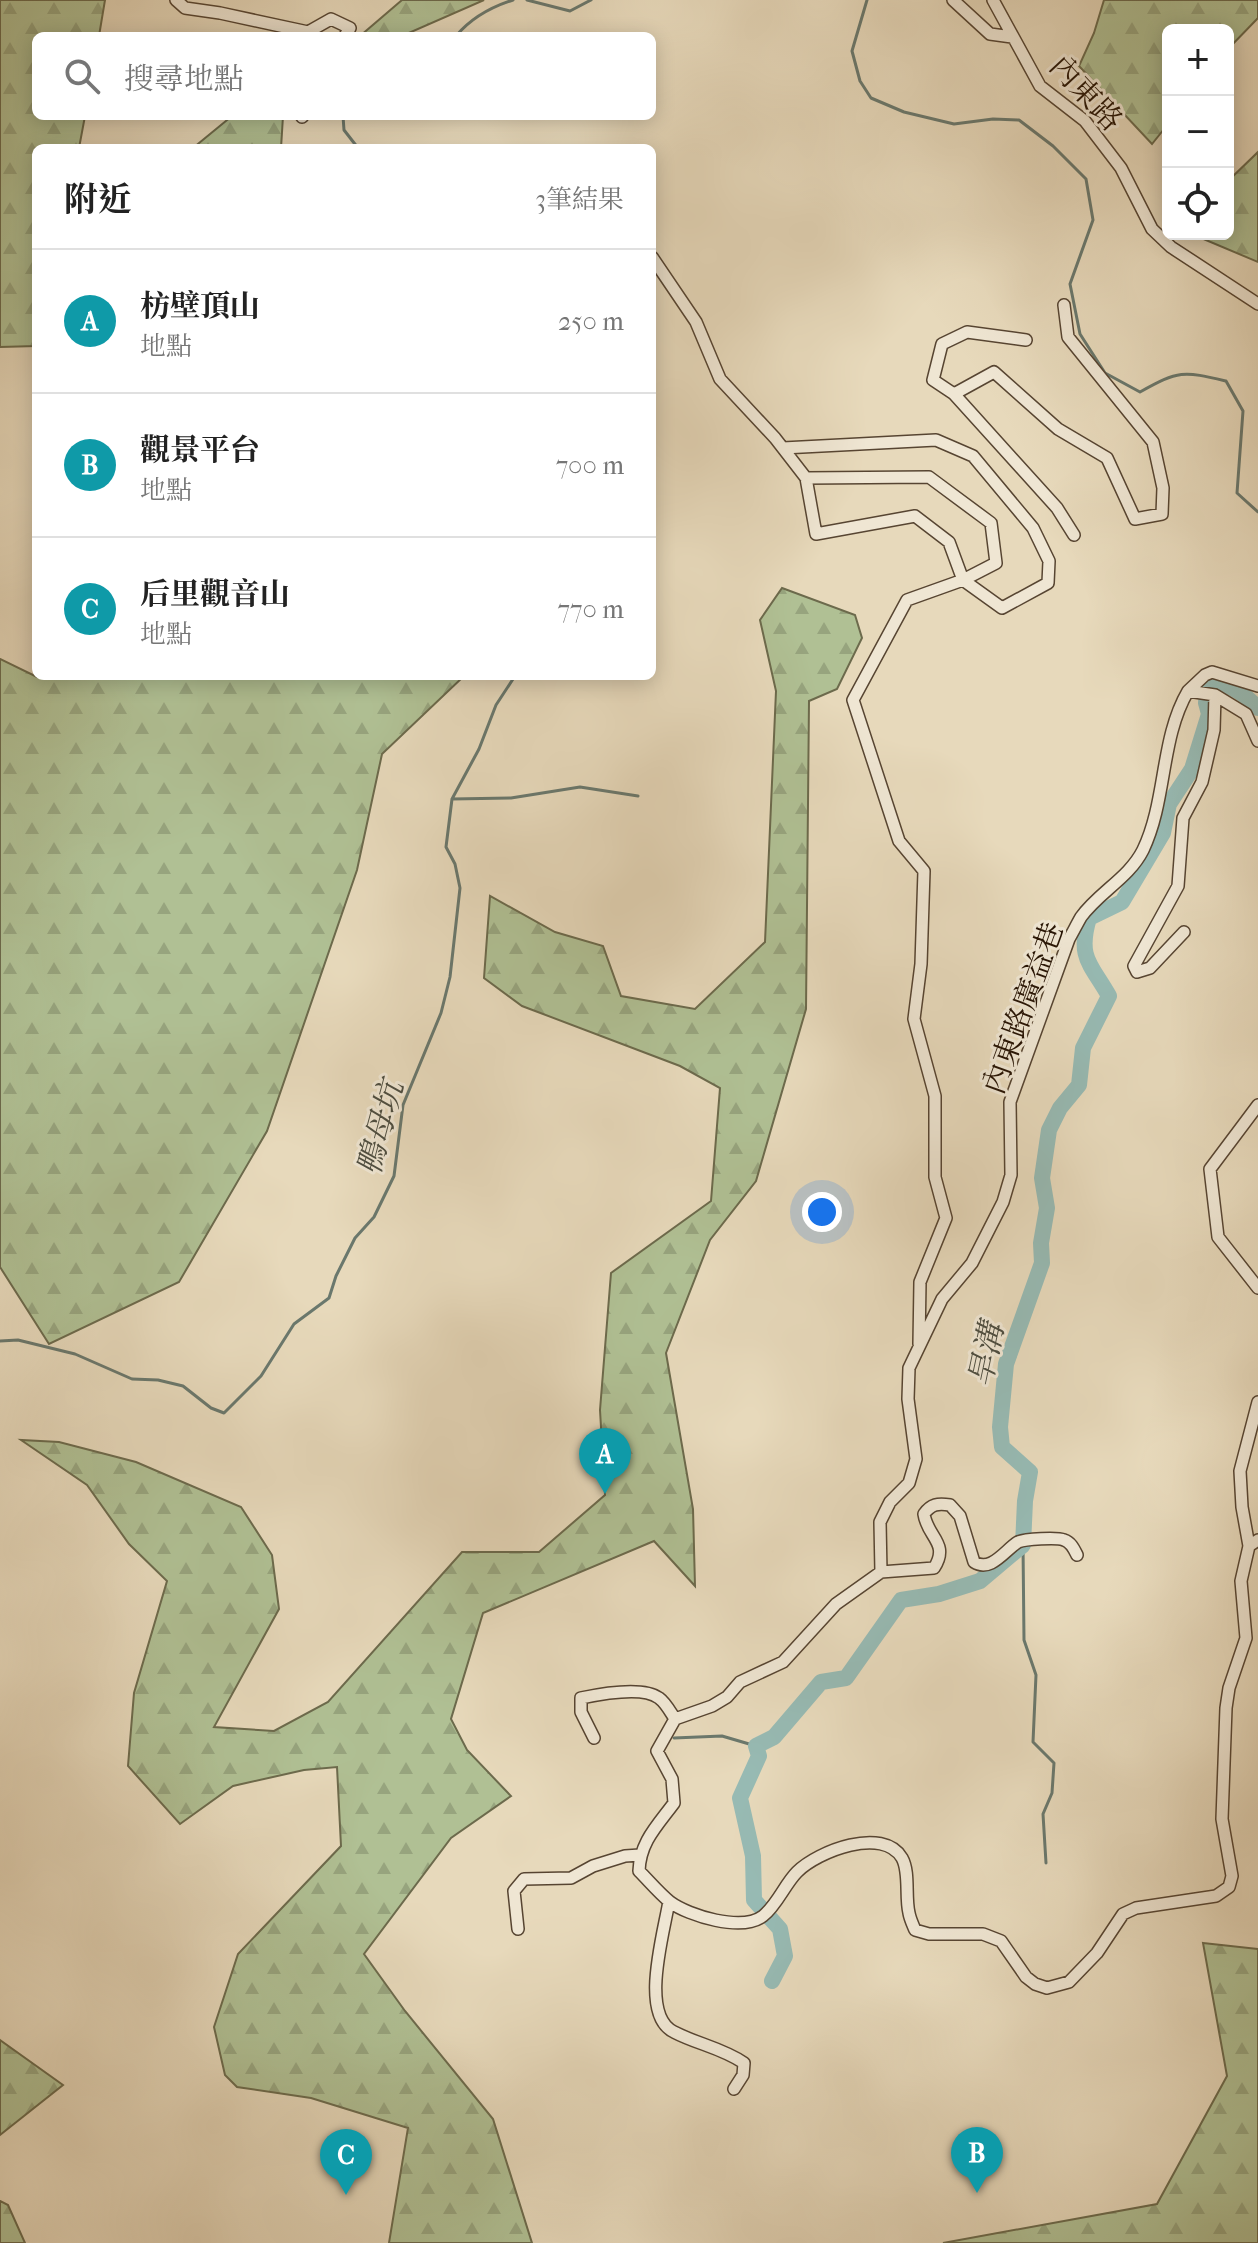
<!DOCTYPE html>
<html lang="zh-TW">
<head>
<meta charset="utf-8">
<style>
  :root { --surface:#fff; --page:#f2f2f2; --text:#222; --muted:#767676; --line:#e0e0e0; --accent:#8f2418 }
  body { margin:0; font-family:"IM FELL French Canon","Noto Serif TC",serif; background:var(--page); color:var(--text) }
  .controls { position:absolute; right:24px; top:24px; display:grid; overflow:hidden; border-radius:12px; box-shadow:0 4px 20px #0003 }
  .controls button { width:72px; height:72px; display:grid; place-items:center; padding:0; border:0; border-bottom:2px solid var(--line); background:var(--surface); color:var(--text); font:40px sans-serif }
  .you { position:absolute; left:822px; top:1212px; width:28px; height:28px; margin:-20px; border:6px solid #fff; border-radius:50%; background:#1a73e8; box-shadow:0 0 0 12px #1a73e833 }
  .badge { display:grid; place-items:center; width:52px; height:52px; border-radius:50%; background:var(--accent); color:#fff; font-size:26px; font-weight:700 }
  .pin { position:absolute; translate:-50% -66px; filter:drop-shadow(0 2px 4px #0008) }
  .pin::after { content:''; position:absolute; top:42px; width:28px; height:24px; background:inherit; clip-path:polygon(0 0,100% 0,50% 100%) }
  .list { margin:0; padding:0; list-style:none }
  h2 { display:flex; justify-content:space-between; align-items:center; height:104px; margin:0; padding:0 32px; font-size:34px }
  h2 small { font-size:26px; font-weight:400; color:var(--muted) }
  .list li { display:grid; grid-template-columns:52px 1fr auto; gap:24px; align-items:center; box-sizing:border-box; height:144px; padding:0 32px; border-top:2px solid var(--line) }
  .list b { display:block; font-size:30px; white-space:nowrap }
  .list p { margin:0; font-size:26px; white-space:nowrap; color:var(--muted) }
  .list em { font-size:26px; font-style:normal; color:var(--muted) }
  .icon { flex:none; width:44px; height:44px; fill:none; stroke:currentColor; stroke-width:2; stroke-linecap:round; stroke-linejoin:round }
  .map { position:relative; flex:none; width:1258px; height:2243px; overflow:hidden }
  .search { position:absolute; background:var(--surface); box-shadow:0 4px 20px #0003; left:32px; top:32px; width:624px; height:88px; display:flex; align-items:center; gap:20px; box-sizing:border-box; padding:0 28px; border-radius:12px; color:var(--muted); font-size:30px }
  .panel { position:absolute; background:var(--surface); box-shadow:0 4px 20px #0003; left:32px; top:144px; width:624px; height:536px; border-radius:12px }
  .map>svg:first-child { display:block }
</style>
</head>
<body>
<div class="map">
<svg width="1258" height="2243" viewBox="0 0 1258 2243">
  <defs>
    <pattern id="forest-firs" width="22" height="20" patternUnits="userSpaceOnUse" patternTransform="scale(2)"><rect width="22" height="20" fill="#b0c094"/><path d="M5 1l3.5 6h-7zM16 11l3.5 6h-7z" fill="#97a47e"/></pattern>
  </defs>
  <rect width="100%" height="100%" fill="#e7d9bb"/>
  <filter id="stains"><feTurbulence type="fractalNoise" baseFrequency=".0025" numOctaves="4"/><feColorMatrix values="0 0 0 0 .2 0 0 0 0 .09 0 0 0 0 .02 0 0 0 .5 -.17"/></filter>
  <radialGradient id="worn" r=".72"><stop offset=".6" stop-color="#630" stop-opacity="0"/><stop offset="1" stop-color="#630" stop-opacity=".3"/></radialGradient>
  <path fill="url(#forest-firs)" stroke="#6c6a4c" stroke-width="2" d="M0 0H105L99 36H36V116H85L79 148H36V346L0 347Z
    M402 0H484L402 36H360Z
    M1104 0H1258V18L1228 49V30H1168V124L1152 144 1079 66 1094 33Z
    M232 116H283L281 148H193Z
    M1258 152V262L1194 235 1228 234V181Z
    M782 588 855 615 862 638 837 689 809 701 806 1009 756 1181 710 1240 666 1353 693 1509 695 1586 654 1541 483 1613 451 1719 467 1750 511 1796 451 1838 364 1954 405 2011 493 2119 532 2243H389L408 2128 311 2098 237 2087 225 2075 214 2027 238 1954 341 1846 337 1767 304 1770 233 1786 180 1824 128 1766 134 1693 167 1581 129 1544 87 1485 21 1440 59 1442 136 1462 241 1507 272 1555 279 1609 214 1727 274 1731 328 1702 462 1552H539L605 1495 600 1410 611 1273 711 1201 720 1088 680 1066 522 1006 484 978 490 896 555 932 603 946 621 996 695 1009 765 942 776 691 760 620Z
    M0 659 37 677 464 676 382 754 357 870 267 1131 179 1282 49 1344 0 1267Z
    M1203 1943 1258 1949V2243H943L1157 2204 1227 2076Z
    M0 2040 63 2085 0 2135Z
    M0 2201 8 2205 25 2243H0Z"/>
  <g fill="none" stroke-linecap="round" stroke-linejoin="round">
    <path stroke="#6a786d" stroke-width="3" d="M527 0 570 11 591 0
      M867 0 852 51 860 81 871 98 904 112 954 124 993 119 1019 120 1053 146 1086 179 1093 220 1070 284 1080 334 1105 373 1140 392C1179 370 1183 371 1226 381L1243 411 1237 493 1258 512
      M456 36C471 18 491 7 513 0
      M343 116 344 130 358 148
      M452 799 511 798 580 787 638 796
      M0 1341 18 1340 75 1354 132 1379 158 1380 183 1386 211 1408 224 1413 261 1376 294 1324 329 1298 336 1276 355 1238 374 1217 394 1176 403 1105 441 1013 450 977 460 888 455 864 446 847 452 799 479 749 496 705 515 676
      M1023 1545 1024 1640 1036 1675 1033 1742 1054 1763 1052 1793 1043 1814 1046 1863
      M674 1738 722 1736 756 1746"/>
    <path stroke="#97bab3" stroke-width="16" d="M772 1981 785 1956 780 1929 754 1900 753 1856 740 1798 759 1756 756 1746 774 1737 821 1682 846 1678 901 1600 939 1594 980 1581 1023 1545 1025 1501 1030 1472 1002 1447 1000 1427 1006 1364 1042 1263 1041 1243 1047 1208 1042 1178 1049 1130 1060 1108 1079 1085 1083 1048 1109 996C1091 964 1077 958 1089 918L1122 902 1163 833 1169 804 1192 769 1209 714 1206 703 1207 688C1226 678 1245 695 1258 708"/>
    <g stroke="#574532" stroke-width="14">
      <path id="minor" d="M176 0 185 8 220 13 308 32 331 19 350 28 345 36
        M953 0 990 34 1012 37
        M993 0 1040 86 1085 121 1121 168 1152 229 1171 247 1258 304
        M302 117 303 116
        M652 257 696 322 720 379 775 438 806 478 929 477 991 523 996 563 963 580 907 600 853 700 899 841 924 871 921 964 914 1019 935 1096V1177L946 1218 920 1282 919 1344
        M1064 305 1068 337 1153 442 1163 488 1162 514 1135 519 1107 458 1058 429 994 372 954 394 1057 508 1074 535
        M954 394 933 380 942 344 967 332 1026 340
        M783 448 936 440 973 456 1033 528 1049 561 1048 583 1002 608 963 580 949 542 915 516 816 534 806 478
        M1188 691 1205 675 1212 672 1258 686
        M1258 741 1246 714 1215 695 1188 691C1160 739 1167 800 1143 850 1129 878 1099 892 1081 917 1077 924 1073 932 1069 939L1010 1102 1011 1175 1003 1202 972 1263 942 1299 909 1368 908 1399 916 1459 909 1483 890 1502 880 1522 881 1572 836 1604 783 1662 740 1682 727 1697 712 1706 675 1719 657 1751 672 1779 674 1803C657 1826 640 1842 639 1871 649 1881 659 1893 670 1902 689 1916 742 1932 763 1916 777 1905 785 1884 797 1872 818 1851 883 1826 902 1858 910 1872 905 1897 909 1913 910 1919 913 1925 915 1930L929 1934H983L1001 1941 1026 1977 1035 1984 1047 1988 1069 1982 1097 1953 1123 1914 1136 1908 1216 1896 1229 1887 1232 1876 1222 1819 1226 1708 1229 1688 1246 1638 1241 1581 1249 1546 1258 1540
        M1184 932 1150 968 1137 972 1134 966 1178 886 1183 818 1202 782 1214 730 1215 695
        M1258 1105 1210 1169 1218 1237 1258 1288
        M1249 1546 1242 1507 1240 1471 1258 1402
        M881 1572 934 1568C950 1543 927 1537 924 1514 931 1504 938 1503 950 1505L960 1516 974 1562C991 1573 1005 1550 1018 1542 1025 1539 1057 1537 1064 1540 1071 1542 1074 1549 1077 1555
        M594 1738 581 1712V1698C600 1694 643 1686 659 1698 666 1703 671 1713 675 1719
        M669 1901C664 1933 639 2015 674 2032 697 2044 722 2048 744 2063L743 2075 734 2089
        M518 1929 514 1891 524 1879 571 1878 593 1866 625 1856 640 1855"/>
    </g>
    <use href="#minor" stroke="#efe6d3" stroke-width="11"/>
  </g>
  <g text-anchor="middle" stroke-width="6" stroke-linejoin="round" paint-order="stroke">
    <g font-size="30" fill="#271404" stroke="#efe6d3">
      <text transform="translate(1086 93) rotate(47)" y="10">內東路</text>
      <text transform="translate(1023 1008) rotate(-70)" y="10">內東路廣益巷</text>
    </g>
    <g font-size="32" font-style="italic" fill="#4e4e41" stroke="#efe6d3">
      <text transform="translate(380 1128) rotate(-75)" y="11">鴨母坑</text>
      <text transform="translate(986 1355) rotate(-78)" y="11">旱溝</text>
    </g>
  </g>
  <rect width="100%" height="100%" filter="url(#stains)"/>
  <rect width="100%" height="100%" fill="url(#worn)"/>
</svg>
<div class="controls">
<button>+</button>
<button>−</button>
<button><svg class="icon" aria-label="locate" viewBox="0 0 24 24"><circle cx="12" cy="12" r="6"/><path d="M12 2v4M12 18v4M2 12h4M18 12h4"/></svg></button>
</div>
<div class="you"></div>
<div class="pin badge" style="left:605px;top:1494px;background:#0f9aa8">A</div>
<div class="pin badge" style="left:977px;top:2193px;background:#0f9aa8">B</div>
<div class="pin badge" style="left:346px;top:2195px;background:#0f9aa8">C</div>
<div class="search"><svg class="icon" aria-label="search" viewBox="0 0 24 24"><circle cx="10" cy="10" r="6"/><path d="M15 15l6 6"/></svg>搜尋地點</div>
<section class="panel">
<h2>附近<small>3筆結果</small></h2>
<ul class="list">
<li><span class="badge" style="background:#0f9aa8">A</span><div><b>枋壁頂山</b><p>地點</p></div><em>250 m</em></li>
<li><span class="badge" style="background:#0f9aa8">B</span><div><b>觀景平台</b><p>地點</p></div><em>700 m</em></li>
<li><span class="badge" style="background:#0f9aa8">C</span><div><b>后里觀音山</b><p>地點</p></div><em>770 m</em></li>
</ul>
</section>
</div>
</body>
</html>
